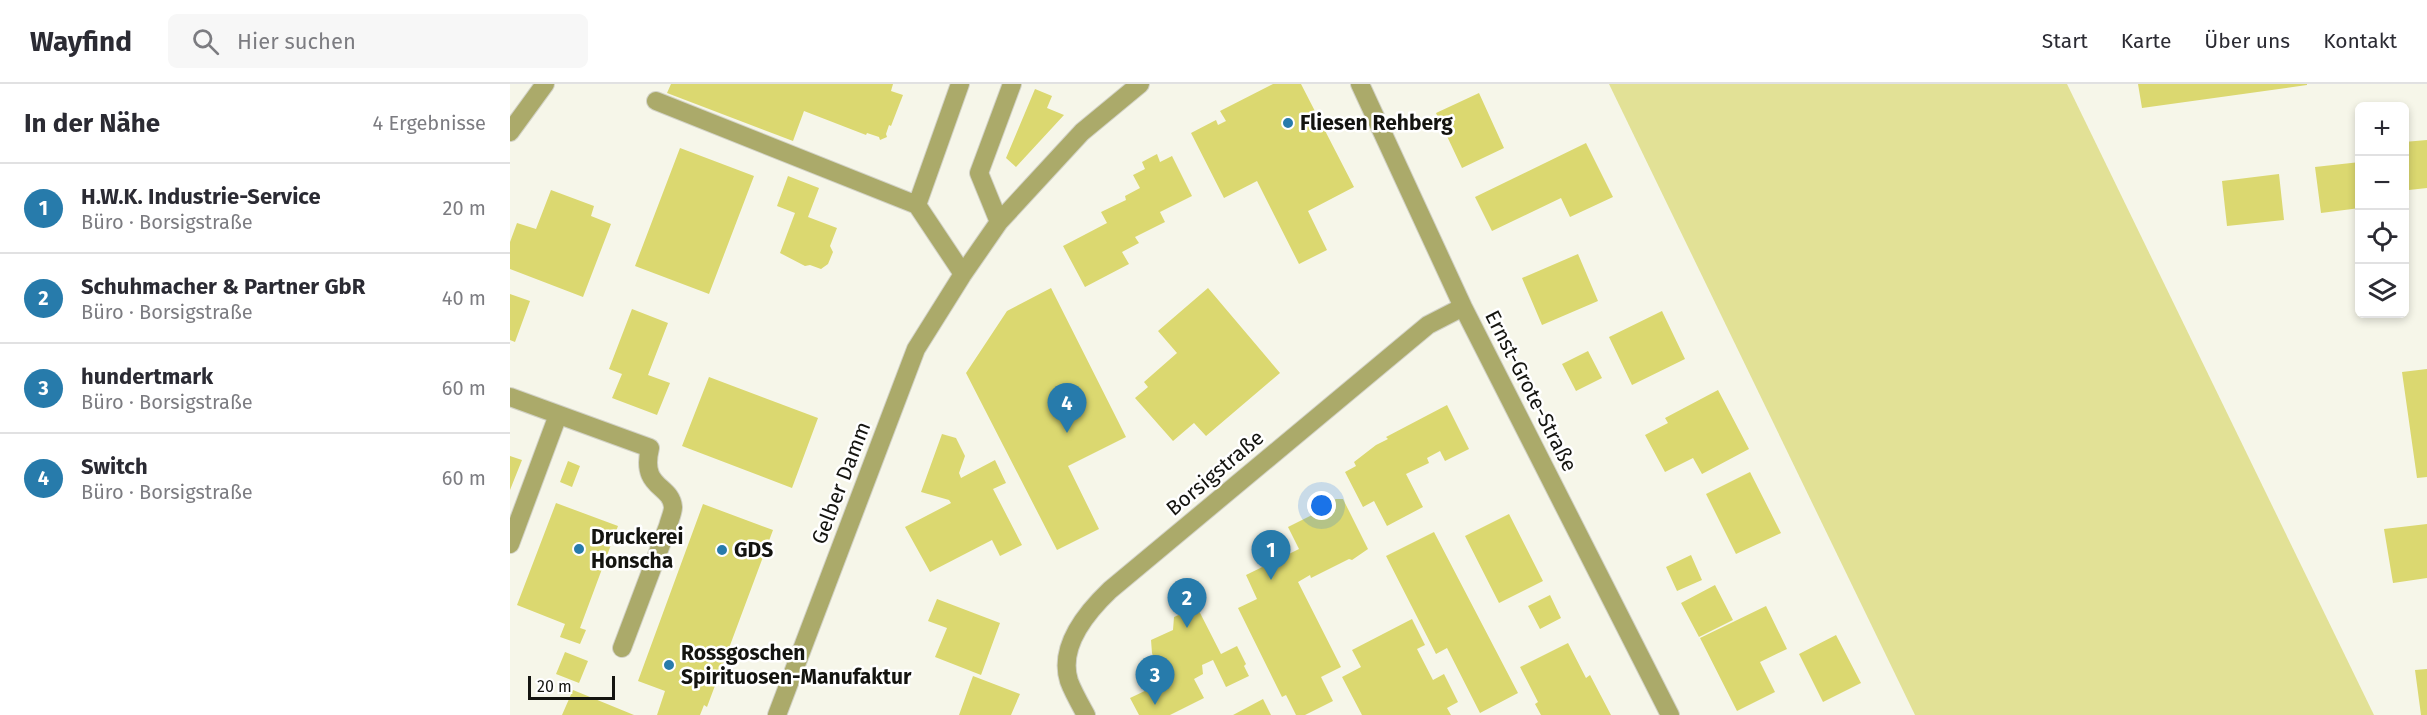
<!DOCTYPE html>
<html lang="de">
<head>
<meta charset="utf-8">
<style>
  :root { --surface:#fff; --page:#f7f7f7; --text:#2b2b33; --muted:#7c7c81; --line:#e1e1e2; --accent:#277bab }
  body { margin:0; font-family:"Fira Sans",sans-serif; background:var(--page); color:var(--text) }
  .controls { position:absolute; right:18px; top:18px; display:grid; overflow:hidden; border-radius:9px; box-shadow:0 3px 9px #0003 }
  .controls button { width:54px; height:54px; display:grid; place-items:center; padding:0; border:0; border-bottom:2px solid var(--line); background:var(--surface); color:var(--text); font:30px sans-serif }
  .scale { position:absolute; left:18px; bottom:15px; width:87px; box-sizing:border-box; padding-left:6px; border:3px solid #141410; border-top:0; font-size:16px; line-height:21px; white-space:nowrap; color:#141410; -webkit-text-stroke:4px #fff; paint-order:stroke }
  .you { position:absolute; left:812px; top:422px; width:21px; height:21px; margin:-15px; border:4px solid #fff; border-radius:50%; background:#1a73e8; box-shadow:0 0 0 9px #1a73e833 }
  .badge { display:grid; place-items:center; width:39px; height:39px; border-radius:50%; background:var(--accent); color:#fff; font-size:20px; font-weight:700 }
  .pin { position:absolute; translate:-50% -50px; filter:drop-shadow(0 2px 3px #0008) }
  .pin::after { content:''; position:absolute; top:32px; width:21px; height:18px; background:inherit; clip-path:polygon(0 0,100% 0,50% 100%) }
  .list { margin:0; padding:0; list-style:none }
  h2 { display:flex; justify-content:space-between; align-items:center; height:78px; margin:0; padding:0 24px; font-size:26px }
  h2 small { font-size:20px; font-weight:400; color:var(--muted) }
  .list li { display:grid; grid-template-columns:39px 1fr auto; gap:18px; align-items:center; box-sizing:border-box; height:90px; padding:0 24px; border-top:2px solid var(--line) }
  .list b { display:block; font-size:22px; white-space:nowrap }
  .list p { margin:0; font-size:20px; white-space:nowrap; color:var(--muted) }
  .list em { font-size:20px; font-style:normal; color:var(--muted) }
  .icon { flex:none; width:33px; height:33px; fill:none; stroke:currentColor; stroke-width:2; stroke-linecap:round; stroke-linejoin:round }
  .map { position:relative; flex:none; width:1917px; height:631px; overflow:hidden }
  header { display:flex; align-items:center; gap:36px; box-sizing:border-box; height:84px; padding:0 30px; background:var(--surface); border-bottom:2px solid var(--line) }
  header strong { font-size:28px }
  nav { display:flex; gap:33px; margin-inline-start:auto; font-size:21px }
  .search { width:420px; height:54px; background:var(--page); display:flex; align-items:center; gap:15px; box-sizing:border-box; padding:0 21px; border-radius:9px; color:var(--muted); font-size:22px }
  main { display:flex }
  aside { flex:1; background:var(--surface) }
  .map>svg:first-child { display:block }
</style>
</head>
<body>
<header>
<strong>Wayfind</strong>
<div class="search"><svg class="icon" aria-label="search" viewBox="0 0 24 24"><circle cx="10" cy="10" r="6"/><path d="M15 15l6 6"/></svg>Hier suchen</div>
<nav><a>Start</a><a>Karte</a><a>Über uns</a><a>Kontakt</a></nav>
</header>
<main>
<aside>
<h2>In der Nähe<small>4 Ergebnisse</small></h2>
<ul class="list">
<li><span class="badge">1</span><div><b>H.W.K. Industrie-Service</b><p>Büro · Borsigstraße</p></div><em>20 m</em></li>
<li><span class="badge">2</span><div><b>Schuhmacher &amp; Partner GbR</b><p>Büro · Borsigstraße</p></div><em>40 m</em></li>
<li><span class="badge">3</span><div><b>hundertmark</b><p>Büro · Borsigstraße</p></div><em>60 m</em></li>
<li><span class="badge">4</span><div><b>Switch</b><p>Büro · Borsigstraße</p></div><em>60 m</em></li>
</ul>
</aside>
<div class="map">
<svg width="1917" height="631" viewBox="0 0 1917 631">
  <rect width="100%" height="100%" fill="#f6f6e9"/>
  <path fill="#e2e196" d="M1099 0H1557L1864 631H1405Z"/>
  <path fill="#dbd870" d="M161 0H383L381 7 393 11 381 42 379 41 376 50 377 53 370 56 369 53 357 49 356 51 294 27 283 57 157 9Z
    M763 0H791L844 103 798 127 817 166 789 180 747 97 714 114 681 49 706 36 708 41 716 37 710 27Z
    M1628 0H1797V1L1632 24Z
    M525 5 542 12 537 24 554 31 506 83 496 74Z
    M969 9 994 64 952 84 926 29Z
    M1917 56V104L1899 106 1894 58Z
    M1076 59 1103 113 1060 133 1051 114 982 147 965 113Z
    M170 64 244 92 199 210 125 182Z
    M647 70 650 78 662 72 682 112 650 128 655 138 625 153 629 159 612 168 619 180 575 203 553 162 597 139 591 128 616 116 615 112 630 104 623 91 635 85 632 78Z
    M1850 78V124L1811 129 1805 83Z
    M1769 90 1774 136 1717 142 1712 97Z
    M278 92 309 104 298 133 327 144 320 162 323 168 318 180 311 185 300 181 295 182 270 169 285 129 267 122Z
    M41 106 84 122 81 132 101 140 73 213 0 185V158L7 139 26 145Z
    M1068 170 1088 217 1032 241 1012 194Z
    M541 204 616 353 558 382 589 445 547 466 456 289 497 227Z
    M698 204 770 289 696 352 684 339 663 357 625 314 638 303 634 298 667 269 648 247Z
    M0 210 20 217 5 258 0 256Z
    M122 225 158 239 138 291 160 299 147 331 102 314 112 290 99 285Z
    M1152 227 1175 275 1122 301 1099 253Z
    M1078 267 1092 294 1066 307 1052 280Z
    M1917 285V393L1907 394 1892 288Z
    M199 293 308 334 282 404 172 362Z
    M1208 306 1239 365 1192 390 1183 374 1155 388 1135 351 1158 339 1155 334Z
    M937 321 959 365 935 377 930 367 917 374 919 379 896 390 913 423 877 442 864 417 853 423 835 388 846 382 844 378 866 361 878 355 876 353Z
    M432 350 446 354 455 372 449 389 451 394 485 376 496 399 483 405 512 461 490 472 482 456 420 488 395 443 441 419 439 416 411 408Z
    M0 372 12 376 0 406Z
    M58 377 70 382 62 403 50 398Z
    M1240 388 1271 449 1226 470 1196 410Z
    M826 415H833L858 465 842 476 839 475 801 494 800 491 788 498 831 583 811 593 823 617 795 631H786L776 611 772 613 728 524 747 515 736 491 789 465 778 443 812 426 816 419Z
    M46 419 108 442 70 544 76 546 70 560 50 553 55 540 7 521Z
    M193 420 263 446 197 623 194 621 190 631H147L155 607 128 597Z
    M999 430 1033 497 989 519 955 452Z
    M1917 440V494L1883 499 1874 445Z
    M924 448 1008 609 970 629 937 564 926 570 876 472Z
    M1181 471 1192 496 1167 507 1156 483Z
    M1205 501 1223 536 1189 553 1171 519Z
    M1040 511 1051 534 1030 545 1018 522Z
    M427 515 490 539 471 591 425 573 437 544 418 537Z
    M1256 522 1277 565 1250 578 1265 608 1227 627 1190 554Z
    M687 523 711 570 727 562 736 580 734 582 739 592 716 603 703 576 692 581 693 590 684 595 694 614 660 631H629L620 614 660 595 646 582 642 569 641 556 663 546 664 533Z
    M902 535 915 561 907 565 923 596 934 590 948 618 937 624 941 631H852L832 593 851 583 842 566Z
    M1326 551 1351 599 1313 618 1289 570Z
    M1058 559 1076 594 1080 591 1101 631H1031L1025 620 1028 618 1010 583Z
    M55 568 78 577 69 599 46 590Z
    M1917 585V631H1911L1905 586Z
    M463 592 510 610 501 631H449Z
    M63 606 124 631H52Z
    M753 615 761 631H723Z"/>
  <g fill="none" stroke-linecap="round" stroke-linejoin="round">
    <g stroke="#d2d2c6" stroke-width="20">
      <path id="minor" d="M450 0 407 121 453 190
        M850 0 953 223 1160 631
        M146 17 407 121
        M0 48 35 0
        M489 138 469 89 502 0
        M0 313 140 364C130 405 161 400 163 423 163 429 159 437 158 442L112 564
        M0 460 48 331
        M267 631 406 265 453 190 489 138 572 48 630 0
        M576 631C570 620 563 608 559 597 548 562 578 527 600 506L918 241 953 223"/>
    </g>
    <use href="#minor" stroke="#abaa6a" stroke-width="18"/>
  </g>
  <g fill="#277bab" stroke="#fff" stroke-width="2">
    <circle cx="778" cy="39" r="6"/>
    <circle cx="69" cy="465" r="6"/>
    <circle cx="212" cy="466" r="6"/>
    <circle cx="159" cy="581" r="6"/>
  </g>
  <g text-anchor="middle" stroke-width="5" stroke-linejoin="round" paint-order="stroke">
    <g font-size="21" font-weight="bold" fill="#141410" stroke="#fff" text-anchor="start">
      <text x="790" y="46">Fliesen Rehberg</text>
      <text x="81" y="460">Druckerei<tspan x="81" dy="24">Honscha</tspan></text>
      <text x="224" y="473">GDS</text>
      <text x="171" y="576">Rossgoschen<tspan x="171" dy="24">Spirituosen-Manufaktur</tspan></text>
    </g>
    <g font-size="21" fill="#141410" stroke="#fff">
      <text transform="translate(1021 307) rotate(63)" y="7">Ernst-Grote-Straße</text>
      <text transform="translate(705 389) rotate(-40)" y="7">Borsigstraße</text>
      <text transform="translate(331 399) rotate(-69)" y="7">Gelber Damm</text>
    </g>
  </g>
</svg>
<div class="controls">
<button>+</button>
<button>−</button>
<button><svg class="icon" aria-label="locate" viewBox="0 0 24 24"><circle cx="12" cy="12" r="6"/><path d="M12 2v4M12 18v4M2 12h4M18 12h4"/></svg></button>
<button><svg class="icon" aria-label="layers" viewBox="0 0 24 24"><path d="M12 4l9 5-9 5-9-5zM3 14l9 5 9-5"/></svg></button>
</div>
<div class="scale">20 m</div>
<div class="you"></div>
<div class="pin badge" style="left:761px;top:496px">1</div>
<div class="pin badge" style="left:677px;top:544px">2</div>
<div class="pin badge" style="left:645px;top:621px">3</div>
<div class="pin badge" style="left:557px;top:349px">4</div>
</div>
</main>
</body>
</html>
